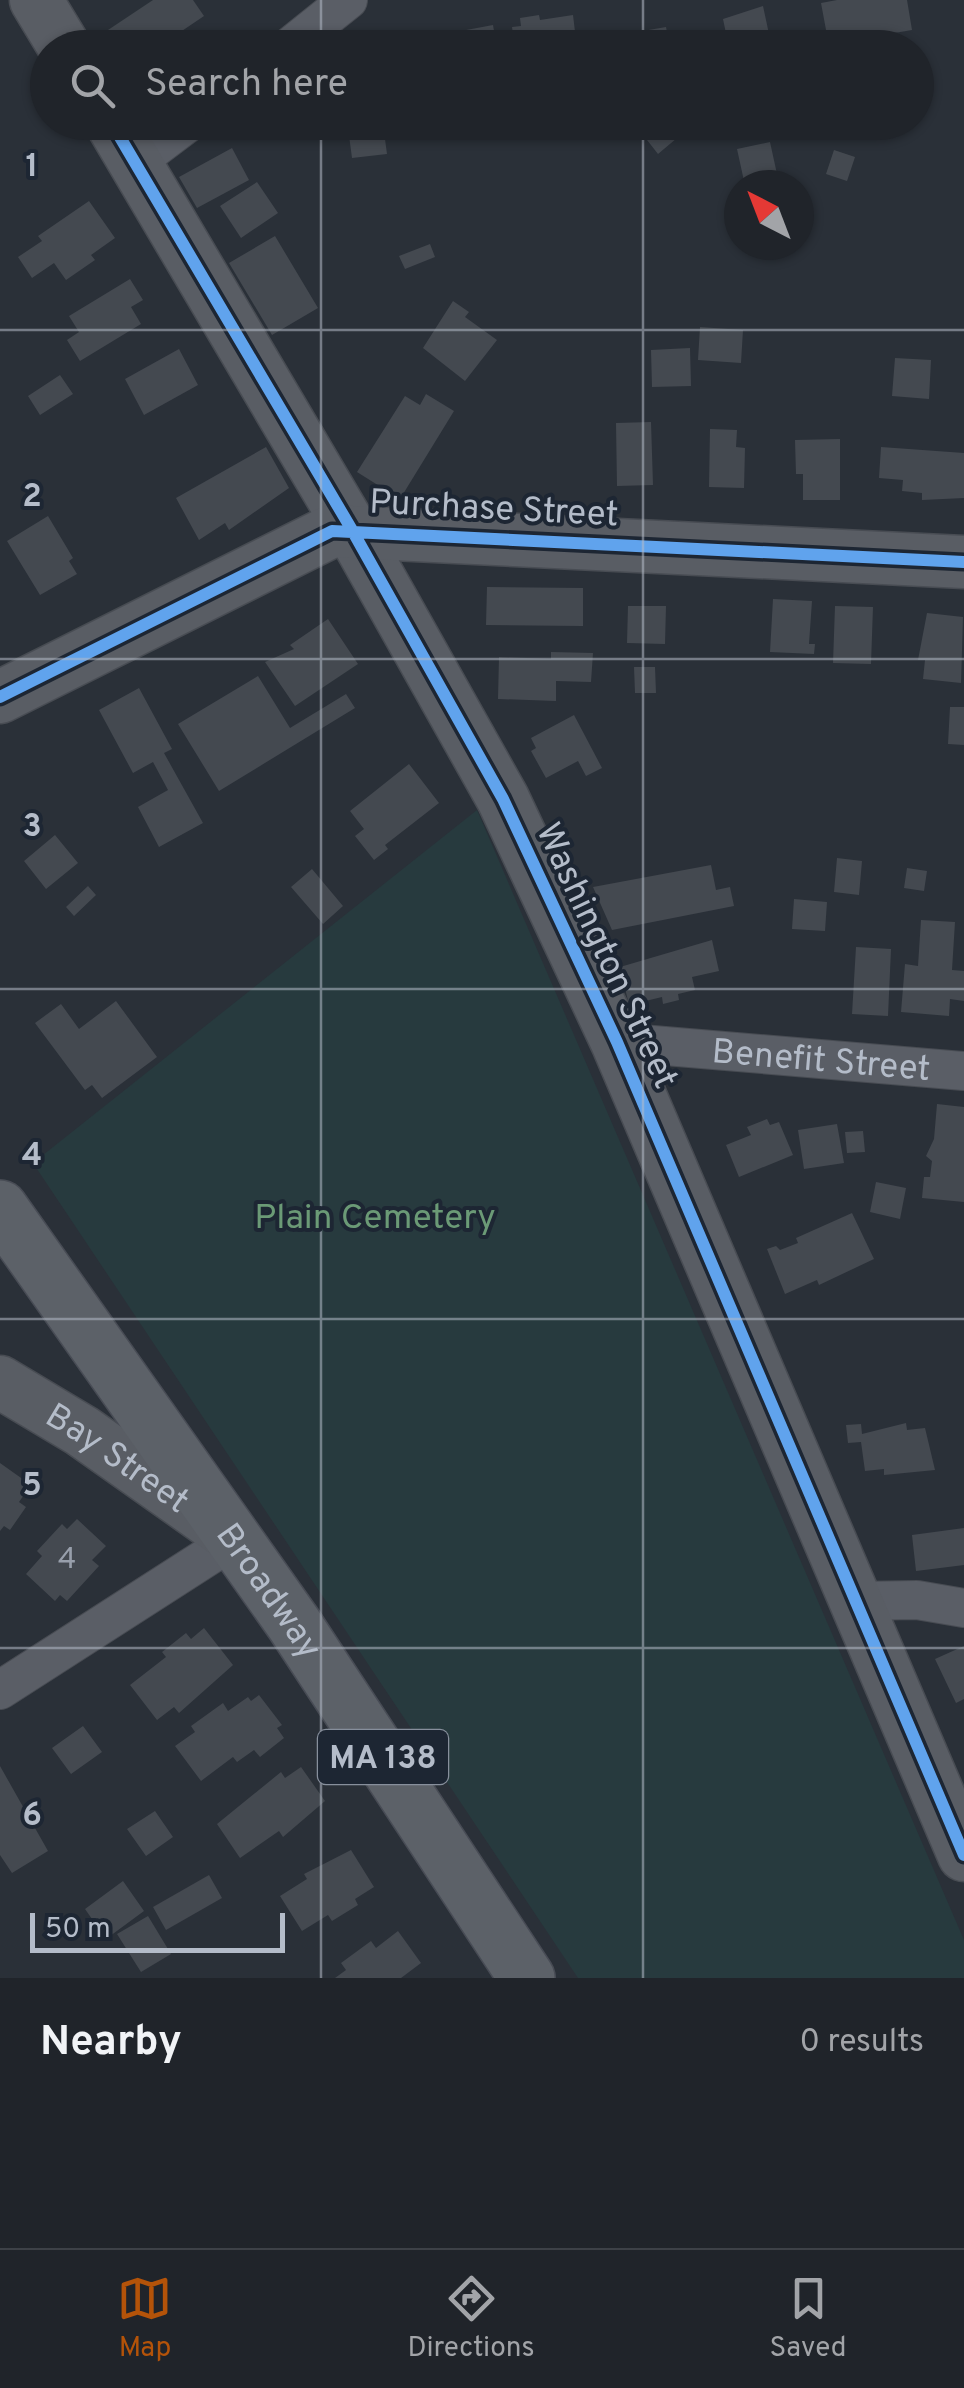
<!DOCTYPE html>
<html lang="en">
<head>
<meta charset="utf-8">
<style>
  :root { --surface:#20242a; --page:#2d3036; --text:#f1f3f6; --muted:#a2a4a8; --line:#3d4147; --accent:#b45309 }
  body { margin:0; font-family:Overpass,sans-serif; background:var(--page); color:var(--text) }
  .compass { position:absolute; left:724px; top:170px; width:90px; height:90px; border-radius:50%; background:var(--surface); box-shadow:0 2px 8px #0004; rotate:318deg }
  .scale { position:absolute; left:30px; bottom:25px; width:255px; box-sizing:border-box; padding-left:10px; border:5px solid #b4bcc9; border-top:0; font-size:28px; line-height:35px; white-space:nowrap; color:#b4bcc9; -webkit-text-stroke:8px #1d2633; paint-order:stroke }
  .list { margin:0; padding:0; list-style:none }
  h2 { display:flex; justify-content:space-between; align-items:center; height:130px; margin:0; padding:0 40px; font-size:42px }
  h2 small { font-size:32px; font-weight:400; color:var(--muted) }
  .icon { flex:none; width:55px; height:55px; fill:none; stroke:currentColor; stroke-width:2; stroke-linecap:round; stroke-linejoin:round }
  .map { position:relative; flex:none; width:964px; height:1978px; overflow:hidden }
  .search { position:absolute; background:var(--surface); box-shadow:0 2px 8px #0004; left:30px; right:30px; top:30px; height:110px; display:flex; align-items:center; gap:25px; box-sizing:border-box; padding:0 35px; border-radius:55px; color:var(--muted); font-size:38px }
  .sheet { height:270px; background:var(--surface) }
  nav { display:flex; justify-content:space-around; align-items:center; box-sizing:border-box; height:140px; border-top:2px solid var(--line); background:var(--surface); font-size:28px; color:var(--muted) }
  nav a { display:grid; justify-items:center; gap:5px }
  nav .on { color:var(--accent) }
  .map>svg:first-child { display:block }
</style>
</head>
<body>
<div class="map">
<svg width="964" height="1978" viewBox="0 0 964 1978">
  <rect width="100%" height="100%" fill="#2a3038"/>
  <path fill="#273a3e" d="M477 810 964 1940V1978H578L33 1163Z"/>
  <path fill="#444950" d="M153 0H193L204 16 173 37 176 41 166 48H120L108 30Z
    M837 0H907L912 30 877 36 879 48H849L848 42 829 46 821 3Z
    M763 6 772 48H729L723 19Z
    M539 15 540 20 573 15 577 48H515L512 27 521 26 520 18Z
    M493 25 497 48H453L450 33Z
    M666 27 670 48H628L625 34Z
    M650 122H675L683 133 658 154 640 131Z
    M383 124 387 154 352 158 348 128Z
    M770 142 777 174 744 181 737 149Z
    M232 148 249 180 197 208 179 177Z
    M834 150 855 157 847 181 826 174Z
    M257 182 278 213 241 238 220 206Z
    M89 201 115 238 91 255 95 260 66 280 54 263 32 278 18 257 42 241 38 236Z
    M275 236 318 308 272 335 229 263Z
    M430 244 435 257 405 269 399 256Z
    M130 279 143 300 131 307 141 324 80 361 67 340 79 332 69 316Z
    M453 301 469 312 465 317 497 340 465 381 423 348Z
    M700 327 743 330 741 363 698 360Z
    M690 348 691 386 652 387 651 350Z
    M179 349 198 385 144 415 125 379Z
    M895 358 931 360 929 399 892 396Z
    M60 375 73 394 40 415 28 396Z
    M426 394 454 411 400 499 357 472 405 396 420 405Z
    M651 422 653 485 617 486 616 423Z
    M710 429 737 430 736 447 745 448 744 488 709 487Z
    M840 439V500H803V474H796L795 440Z
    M266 447 289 488 229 530 225 523 199 540 176 498Z
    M881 447 964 453V498L922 500V493L902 491 903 480 879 478Z
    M48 516 73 558 69 561 77 574 40 595 7 541Z
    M487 587 583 588V626L486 625Z
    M773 599 812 601 809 644H815L814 654 770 652Z
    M628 606H666L665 644 627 643Z
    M835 606 873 607 871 664 833 663Z
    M927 613 963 617 961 683 923 679 925 660H918Z
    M328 619 358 664 295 706 265 662 294 649 290 645Z
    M551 652 593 653 591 682 556 681V701L498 699 499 657 551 659Z
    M634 667H655L656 693H635Z
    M258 676 290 728 346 694 355 708 219 791 178 724Z
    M139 688 172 749 164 753 203 823 159 847 138 807 168 790 153 762 133 773 99 710Z
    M950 707H964V745L948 744Z
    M574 715 602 768 586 776 578 761 546 778 531 751 536 748 531 738Z
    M409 764 439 803 385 845 388 849 374 860 355 836 364 829 350 811Z
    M55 835 78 863 46 889 24 861Z
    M837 858 862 861 859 895 834 892Z
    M711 865 716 890 730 887 734 906 612 930 593 887Z
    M907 868 927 871 924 891 904 888Z
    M312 869 343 906 323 924 291 887Z
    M88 886 96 895 74 916 66 907Z
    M794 899 827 902 825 931 792 929Z
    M921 920 955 922 952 970 964 971V1001L950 999 949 1016 901 1012 905 964 918 966Z
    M712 940 719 971 692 977 695 990 678 994 679 1000 663 1004 662 997 629 1005 620 967Z
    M856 947 891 949 888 1016 852 1014Z
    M116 1001 157 1057 102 1098 92 1085 85 1090 35 1023 61 1004 79 1029Z
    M937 1104 964 1107V1202L922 1198 924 1177H930L932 1161 926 1156 934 1139Z
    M767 1119 770 1125 779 1122 793 1155 739 1177 726 1145 751 1135 747 1127Z
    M837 1124 844 1163 804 1169 798 1130Z
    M863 1131 865 1152 847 1153 845 1132Z
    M876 1182 906 1188 900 1219 870 1212Z
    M852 1213 874 1259 819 1285 817 1280 785 1294 767 1249 776 1246 780 1250 798 1243 796 1238Z
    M906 1423 907 1430 925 1428 935 1470 884 1475V1469L865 1471 861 1442 848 1443 846 1425 861 1424 862 1434Z
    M0 1463 31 1485 19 1502 26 1507 10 1530 4 1526 0 1531Z
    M77 1519 106 1546 92 1560 99 1566 67 1601 60 1595 55 1601 26 1574 42 1556 37 1551 62 1524 67 1529Z
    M964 1528V1565L916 1571 912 1535Z
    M204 1628 233 1665 179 1713 174 1707 157 1720 130 1685 166 1657 162 1652 186 1633 191 1639Z
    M964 1646V1699L956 1703 935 1659Z
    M259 1695 282 1725 277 1728 284 1738 260 1757 254 1750 237 1762 233 1757 201 1781 175 1746 195 1732 191 1726 223 1703 228 1711 248 1697 251 1701Z
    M83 1726 102 1752 71 1774 52 1748Z
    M0 1766 48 1851 12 1873 0 1855Z
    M301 1767 325 1801 283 1837 279 1831 240 1858 217 1824 281 1772 285 1778Z
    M155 1811 173 1837 146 1856 127 1829Z
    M351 1850 374 1887 355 1899 358 1905 332 1921 328 1915 302 1931 280 1896 307 1879 304 1874Z
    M209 1875 222 1898 166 1930 153 1907Z
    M123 1881 144 1911 106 1939 85 1909Z
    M148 1916 171 1954 141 1972 117 1934Z
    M398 1931 421 1963 401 1978H335L346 1970 341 1963 371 1941 376 1948Z"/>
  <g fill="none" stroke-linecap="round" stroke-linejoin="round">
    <g stroke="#484c53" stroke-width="40">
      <g id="street">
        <path d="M288 48 348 0"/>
        <path d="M136 162 189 122"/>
        <path id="s1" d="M617 1042 964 1071"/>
        <path d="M856 1601 917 1600 964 1608"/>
        <path d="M0 1690 235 1539"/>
      </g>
    </g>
    <g stroke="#484c53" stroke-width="55">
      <g id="secondary">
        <path d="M36 0 65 48"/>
        <path d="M111 122 352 530 503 799 617 1042 964 1855"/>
        <path d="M0 697 332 531 964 562"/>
        <path id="s2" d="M0 1382 82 1431 225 1532"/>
      </g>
    </g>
    <g stroke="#484c55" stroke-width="58">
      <g id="primary">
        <path id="s3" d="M0 1208 294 1624 527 1978"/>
      </g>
    </g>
    <use href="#street" stroke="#5a5e66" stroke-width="38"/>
    <use href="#secondary" stroke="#595d64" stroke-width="52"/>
    <use href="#primary" stroke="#5c6168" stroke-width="55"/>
    <g stroke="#1d2633" stroke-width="19">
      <path id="cycleway" d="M111 122 352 530 503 799 617 1042 964 1855
        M0 697 332 531 964 562"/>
    </g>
    <use href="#cycleway" stroke="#60a3ed" stroke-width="12"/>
  </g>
  <path fill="none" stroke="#b4bcc9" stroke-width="2.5" stroke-opacity="0.55" d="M321 0V48M643 0V48M321 122V1978M643 122V1978M0 330H964M0 659H964M0 989H964M0 1319H964M0 1648H964"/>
  <g text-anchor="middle" stroke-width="8" stroke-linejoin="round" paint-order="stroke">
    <g font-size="30" fill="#989fab">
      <text x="67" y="1568">4</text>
    </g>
    <rect fill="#1d2633" stroke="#878f9c" stroke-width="2.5" x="318" y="1730" width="130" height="54" rx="8"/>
    <g font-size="32" font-weight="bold" fill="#b4bcc9">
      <text x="383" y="1768">MA 138</text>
    </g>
    <g font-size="35" fill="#b4bcc9" stroke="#1d2633">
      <text transform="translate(494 507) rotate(3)" y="12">Purchase Street</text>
      <text transform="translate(608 955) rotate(65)" y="12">Washington Street</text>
      <text dy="12" stroke="none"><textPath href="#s1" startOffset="205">Benefit Street</textPath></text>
      <text dy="12" stroke="none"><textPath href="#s2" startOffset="140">Bay Street</textPath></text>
      <text dy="12" stroke="none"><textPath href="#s3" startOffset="468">Broadway</textPath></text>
    </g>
    <g font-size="35" fill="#6b9a76" stroke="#1d2633">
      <text x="375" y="1228">Plain Cemetery</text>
    </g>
  </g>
  <g font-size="32" text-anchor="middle" font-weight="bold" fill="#b4bcc9" stroke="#1d2633" stroke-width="8" stroke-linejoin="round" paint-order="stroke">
    <text x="32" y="176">1</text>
    <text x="32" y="506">2</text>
    <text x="32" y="836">3</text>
    <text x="32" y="1165">4</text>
    <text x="32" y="1495">5</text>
    <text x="32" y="1825">6</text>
  </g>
</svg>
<svg class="compass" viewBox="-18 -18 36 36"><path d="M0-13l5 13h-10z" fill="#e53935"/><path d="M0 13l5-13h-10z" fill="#a2a4a8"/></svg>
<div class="scale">50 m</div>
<div class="search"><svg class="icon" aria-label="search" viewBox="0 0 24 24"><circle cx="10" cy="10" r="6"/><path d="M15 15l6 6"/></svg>Search here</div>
</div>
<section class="sheet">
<h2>Nearby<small>0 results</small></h2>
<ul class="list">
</ul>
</section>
<nav>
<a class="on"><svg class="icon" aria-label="map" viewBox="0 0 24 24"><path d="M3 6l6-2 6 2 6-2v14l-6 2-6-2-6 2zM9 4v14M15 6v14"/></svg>Map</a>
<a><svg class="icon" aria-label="directions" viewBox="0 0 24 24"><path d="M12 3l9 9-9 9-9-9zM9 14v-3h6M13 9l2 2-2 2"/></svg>Directions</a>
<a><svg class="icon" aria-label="saved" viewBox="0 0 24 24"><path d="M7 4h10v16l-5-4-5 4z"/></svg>Saved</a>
</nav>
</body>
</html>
